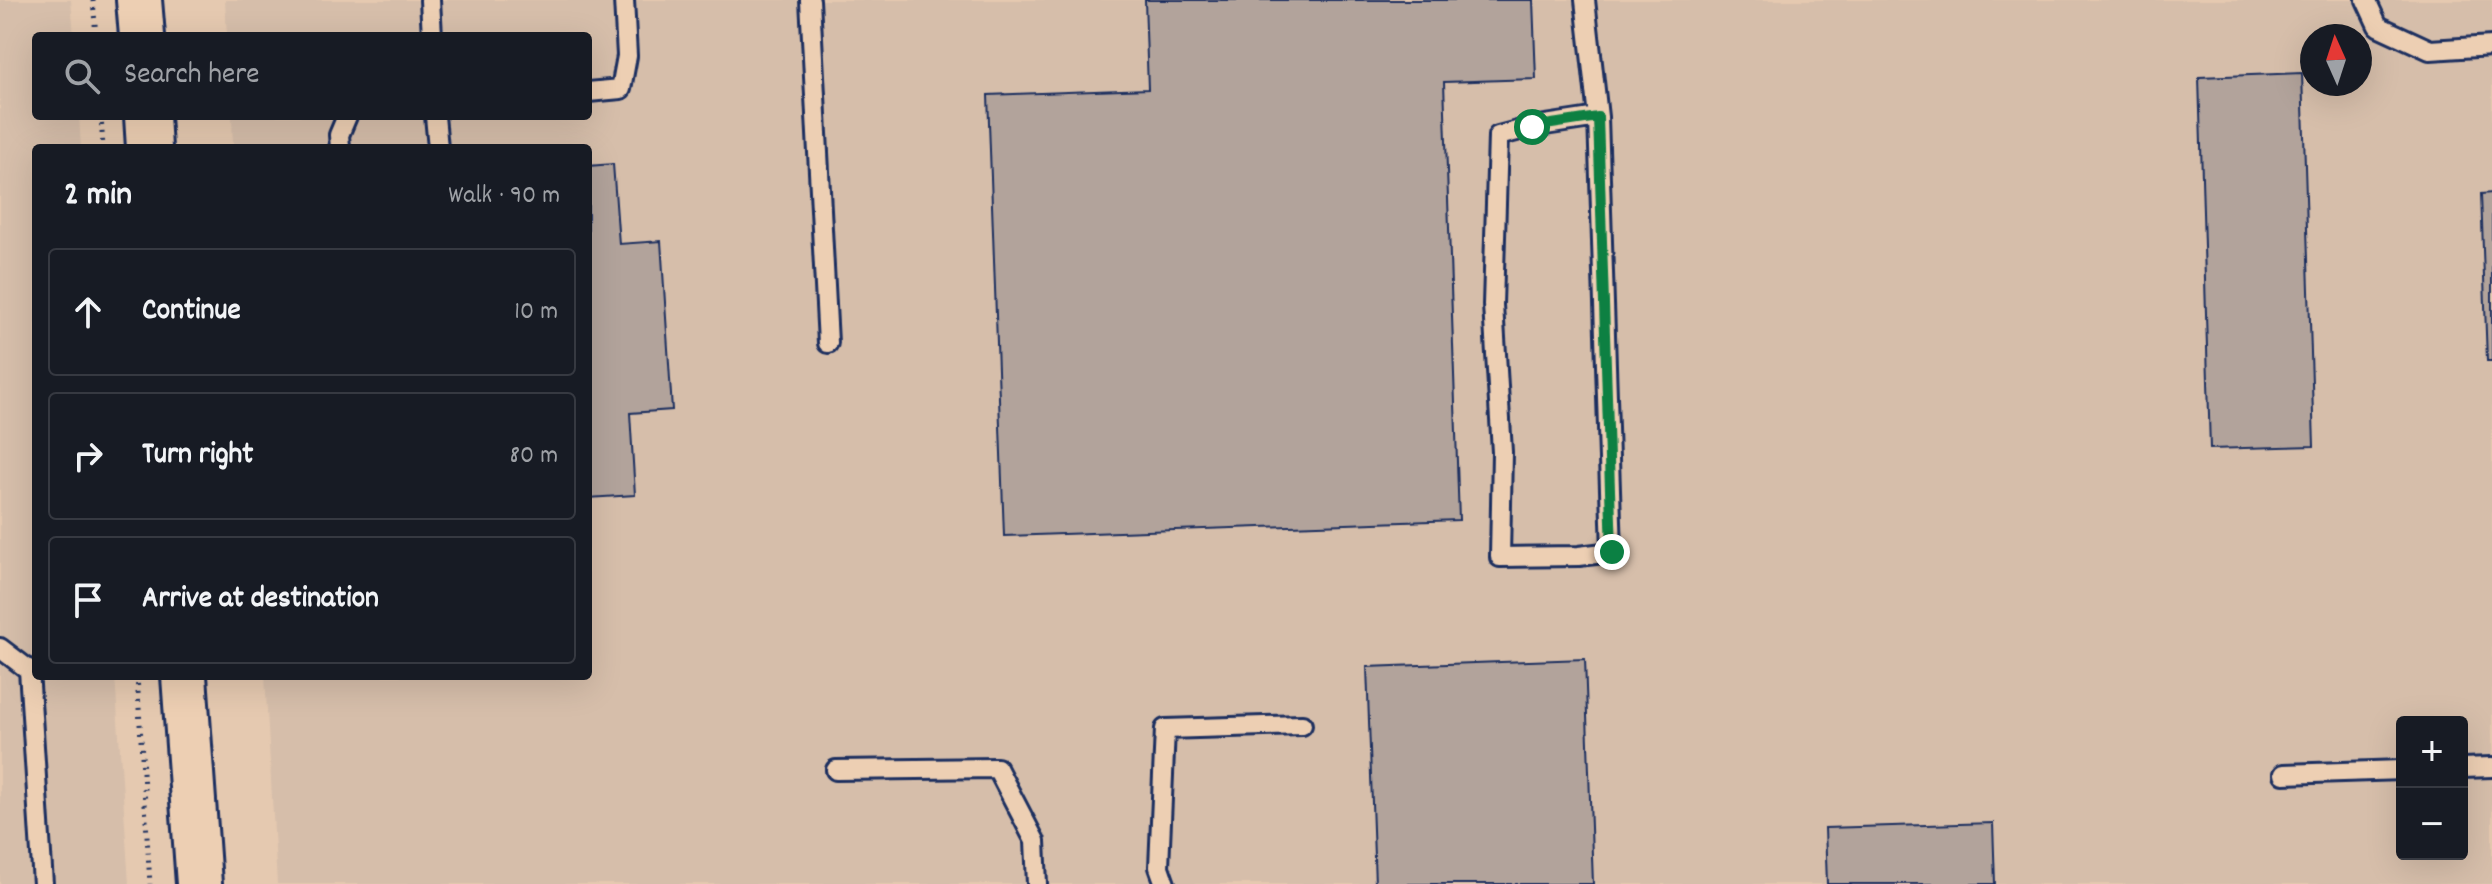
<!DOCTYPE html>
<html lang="en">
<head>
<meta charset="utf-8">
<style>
  :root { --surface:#171b24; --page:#242831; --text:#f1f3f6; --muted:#9ea1a6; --line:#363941 }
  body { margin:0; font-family:Dekko,sans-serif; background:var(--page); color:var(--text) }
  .controls { position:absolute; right:24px; bottom:24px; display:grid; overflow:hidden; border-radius:8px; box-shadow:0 8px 32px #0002 }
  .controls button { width:72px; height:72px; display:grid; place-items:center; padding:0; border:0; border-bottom:2px solid var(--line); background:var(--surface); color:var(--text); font:40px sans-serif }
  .compass { position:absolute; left:2300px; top:24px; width:72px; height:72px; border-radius:50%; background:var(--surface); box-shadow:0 8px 32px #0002; rotate:357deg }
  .stop { position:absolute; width:24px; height:24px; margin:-18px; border:6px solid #0b8043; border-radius:50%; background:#fff }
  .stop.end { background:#0b8043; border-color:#fff; box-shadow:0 2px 8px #0008 }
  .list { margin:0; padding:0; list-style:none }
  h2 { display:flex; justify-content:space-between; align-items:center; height:104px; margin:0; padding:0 32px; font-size:34px }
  h2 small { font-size:26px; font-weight:400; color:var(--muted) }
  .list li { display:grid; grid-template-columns:52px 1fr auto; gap:24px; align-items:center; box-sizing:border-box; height:128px; margin:0 16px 16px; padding:0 16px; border:2px solid var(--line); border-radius:8px }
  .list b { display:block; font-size:30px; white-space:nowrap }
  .list em { font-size:26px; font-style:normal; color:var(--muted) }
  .icon { flex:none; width:44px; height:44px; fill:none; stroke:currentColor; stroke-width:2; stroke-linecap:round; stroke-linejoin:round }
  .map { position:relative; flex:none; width:2492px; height:884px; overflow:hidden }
  .search { position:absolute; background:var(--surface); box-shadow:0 8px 32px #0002; left:32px; top:32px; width:560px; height:88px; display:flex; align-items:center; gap:20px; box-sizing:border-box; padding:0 28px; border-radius:8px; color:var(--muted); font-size:30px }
  .panel { position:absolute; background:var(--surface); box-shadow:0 8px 32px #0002; left:32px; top:144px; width:560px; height:536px; border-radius:8px }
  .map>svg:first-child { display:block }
</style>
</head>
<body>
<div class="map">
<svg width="2492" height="884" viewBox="0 0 2492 884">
  <rect width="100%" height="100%" fill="#e5c9b0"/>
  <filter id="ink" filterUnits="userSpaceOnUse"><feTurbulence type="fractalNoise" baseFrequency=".0125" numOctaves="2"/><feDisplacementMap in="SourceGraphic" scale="16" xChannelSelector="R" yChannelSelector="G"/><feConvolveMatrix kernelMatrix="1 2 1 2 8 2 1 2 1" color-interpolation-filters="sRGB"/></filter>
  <g filter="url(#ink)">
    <path fill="#d6beaa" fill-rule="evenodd" d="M0 0H71L74 36H36V116H79L81 148H36V676H115L129 884H0Z
      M225 0H2492V884H277L265 676H588V148H233L232 116H588V36H227ZM2312 36H2360V84H2312ZM2402 722H2462V854H2402Z"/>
    <path fill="#b2a39b" stroke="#1b2f5e" stroke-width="2" d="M1145 0H1533L1536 79 1444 82 1459 520 1004 536 988 95 1148 89Z
      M2302 73 2314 446 2210 449 2199 77Z
      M613 164 619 244 661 241 672 410 630 413 635 495 588 498V166Z
      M2492 193V361H2487L2481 194Z
      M1585 659 1593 884H1375L1367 667Z
      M1993 823 1995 884H1827L1825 828Z"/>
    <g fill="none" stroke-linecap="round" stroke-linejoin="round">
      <g stroke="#1b2f5e" stroke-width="24">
        <path id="service" d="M430 0 432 36
          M810 0 828 343
          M1585 0 1598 117 1612 552 1579 556 1500 557 1502 452 1493 305 1498 136 1532 127 1598 117
          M2366 0 2378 26 2430 50 2492 46
          M588 92 621 89 627 56 624 0
          M435 116 438 148
          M340 148 339 135 347 116
          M0 648 29 670
          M36 670H29L43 884
          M2462 768 2492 767
          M836 770 997 768 1035 841 1037 884
          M2284 774 2402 770
          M1165 884 1159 867 1165 729 1302 725"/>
      </g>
      <g stroke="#1b2f5e" stroke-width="50">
        <path id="secondary" d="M139 0 142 36
          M147 116 149 148
          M184 676 199 884"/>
      </g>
      <path stroke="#1b2f5e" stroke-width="5" stroke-dasharray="2 6" stroke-linecap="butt" d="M93 0 96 36
        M101 116 103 148
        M137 676 150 884"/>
      <use href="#service" stroke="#edcfb3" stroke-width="18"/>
      <use href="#secondary" stroke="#edcfb3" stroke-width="44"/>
    </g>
  </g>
  <g fill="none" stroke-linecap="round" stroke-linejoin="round" filter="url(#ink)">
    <path stroke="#0b8043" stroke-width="10" d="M1532 127 1598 117 1612 552"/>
  </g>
</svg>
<div class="controls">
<button>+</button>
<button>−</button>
</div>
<svg class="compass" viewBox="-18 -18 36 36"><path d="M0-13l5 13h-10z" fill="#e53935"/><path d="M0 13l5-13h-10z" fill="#9ea1a6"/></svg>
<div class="stop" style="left:1532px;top:127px"></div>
<div class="stop end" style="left:1612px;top:552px"></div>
<div class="search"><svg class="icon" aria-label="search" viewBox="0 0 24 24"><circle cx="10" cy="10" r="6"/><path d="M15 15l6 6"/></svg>Search here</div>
<section class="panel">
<h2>2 min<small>Walk · 90 m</small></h2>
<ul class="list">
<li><svg class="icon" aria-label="ahead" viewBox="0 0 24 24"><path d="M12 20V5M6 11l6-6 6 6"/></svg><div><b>Continue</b></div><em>10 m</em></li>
<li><svg class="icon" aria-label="right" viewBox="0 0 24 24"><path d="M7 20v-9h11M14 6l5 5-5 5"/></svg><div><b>Turn right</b></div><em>80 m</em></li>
<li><svg class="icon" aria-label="arrive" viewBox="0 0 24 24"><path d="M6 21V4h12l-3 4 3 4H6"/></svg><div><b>Arrive at destination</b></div></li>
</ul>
</section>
</div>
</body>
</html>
